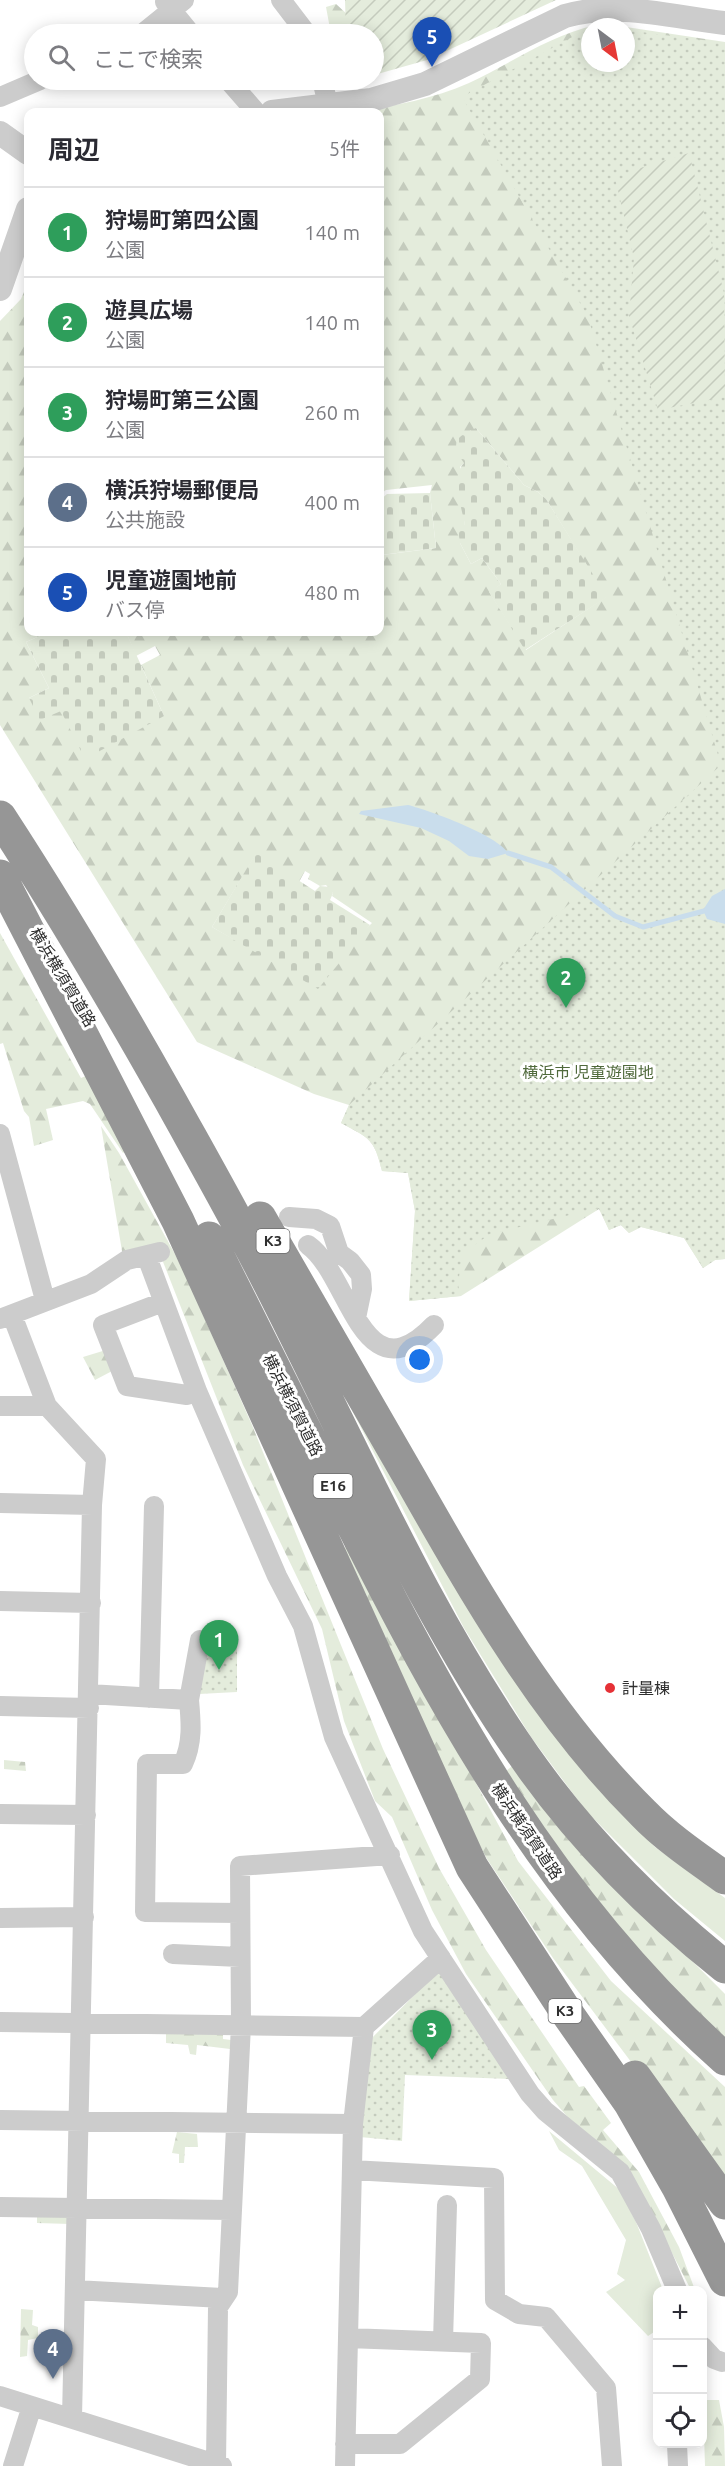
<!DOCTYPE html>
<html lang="ja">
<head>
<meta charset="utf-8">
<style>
  :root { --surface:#fff; --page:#f2f2f3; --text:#2b2b33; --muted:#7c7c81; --line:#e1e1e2; --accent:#b45309 }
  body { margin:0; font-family:Ubuntu,"Noto Sans JP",sans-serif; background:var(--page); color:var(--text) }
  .controls { position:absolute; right:18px; bottom:18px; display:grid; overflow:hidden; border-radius:12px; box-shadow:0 3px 15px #0003 }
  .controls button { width:54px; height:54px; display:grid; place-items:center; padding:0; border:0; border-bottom:2px solid var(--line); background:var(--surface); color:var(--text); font:30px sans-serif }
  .compass { position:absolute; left:581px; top:18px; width:54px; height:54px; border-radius:50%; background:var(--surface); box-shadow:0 3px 15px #0003; rotate:148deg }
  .you { position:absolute; left:420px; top:1360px; width:21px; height:21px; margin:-15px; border:4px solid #fff; border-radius:50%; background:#1a73e8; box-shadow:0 0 0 9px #1a73e833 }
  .badge { display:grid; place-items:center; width:39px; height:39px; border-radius:50%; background:var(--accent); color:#fff; font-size:20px; font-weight:700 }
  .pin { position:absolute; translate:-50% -50px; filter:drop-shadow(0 2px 3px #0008) }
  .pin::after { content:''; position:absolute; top:32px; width:21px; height:18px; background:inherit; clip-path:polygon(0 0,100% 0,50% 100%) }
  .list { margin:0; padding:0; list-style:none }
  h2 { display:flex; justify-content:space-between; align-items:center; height:78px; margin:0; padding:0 24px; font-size:26px }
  h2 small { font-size:20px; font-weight:400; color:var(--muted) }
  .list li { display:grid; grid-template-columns:39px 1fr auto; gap:18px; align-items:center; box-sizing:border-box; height:90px; padding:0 24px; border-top:2px solid var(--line) }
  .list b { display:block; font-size:22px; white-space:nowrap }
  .list p { margin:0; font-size:20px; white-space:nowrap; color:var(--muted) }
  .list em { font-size:20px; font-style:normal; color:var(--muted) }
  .icon { flex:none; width:33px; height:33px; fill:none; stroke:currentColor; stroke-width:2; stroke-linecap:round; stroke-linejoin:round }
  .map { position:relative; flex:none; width:725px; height:2466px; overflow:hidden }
  .search { position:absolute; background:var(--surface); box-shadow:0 3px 15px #0003; left:24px; top:24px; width:360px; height:66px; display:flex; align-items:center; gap:15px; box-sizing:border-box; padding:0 21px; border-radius:33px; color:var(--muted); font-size:22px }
  .panel { position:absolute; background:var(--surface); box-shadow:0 3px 15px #0003; left:24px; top:108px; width:360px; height:528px; border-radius:12px }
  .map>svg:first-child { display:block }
</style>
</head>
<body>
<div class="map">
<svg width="725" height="2466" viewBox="0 0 725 2466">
  <defs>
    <pattern id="forest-firs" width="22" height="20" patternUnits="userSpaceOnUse" patternTransform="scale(1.5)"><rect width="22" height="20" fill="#e4ecdc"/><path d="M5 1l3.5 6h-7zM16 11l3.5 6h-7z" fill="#c4cbbd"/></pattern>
    <pattern id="cemetery-stones" width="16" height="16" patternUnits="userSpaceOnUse" patternTransform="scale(1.5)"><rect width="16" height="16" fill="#e4ecdc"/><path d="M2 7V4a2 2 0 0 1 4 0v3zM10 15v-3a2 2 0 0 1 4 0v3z" fill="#c4cbbd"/></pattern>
    <pattern id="park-dots" width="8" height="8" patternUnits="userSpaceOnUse" patternTransform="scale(1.5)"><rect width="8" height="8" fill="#e4ecdc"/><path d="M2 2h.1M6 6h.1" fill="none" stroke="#c4cbbd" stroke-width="1.8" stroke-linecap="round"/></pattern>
    <pattern id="garden-furrows" width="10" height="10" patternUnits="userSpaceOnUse" patternTransform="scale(1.5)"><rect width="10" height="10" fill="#e4ecdc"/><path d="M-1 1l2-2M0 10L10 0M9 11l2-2" fill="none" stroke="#c4cbbd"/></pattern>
  </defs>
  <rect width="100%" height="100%" fill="#fff"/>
  <path fill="#e4ecdc" d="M339 1385 545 1723 655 1847 725 1898V1941L674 1899 586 1811 531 1737 464 1628Z
    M549 2131 620 2190 636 2222 663 2290H658L657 2330 648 2336 606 2292 625 2280 617 2274 626 2240 582 2166 559 2150Z"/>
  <path fill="url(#forest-firs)" fill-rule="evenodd" d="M336 4 369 34H331L326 7Z
    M596 25 624 27H590V63H626V27L725 42V1259L715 1260 703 1268 684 1238 641 1227 629 1233 621 1225 609 1230 599 1209 461 1296 409 1301 415 1211 408 1173 382 1171C374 1138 370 1139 341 1123L349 1105 314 1094 197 1042 0 725V321L21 299 28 283V632H49L26 642 49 688 29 698 61 710 164 716 141 665 160 655 155 646 136 656 126 632H380V545L382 555 436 548 430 493 432 485 386 490 380 494V112H357C395 105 434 99 469 83 512 63 550 35 596 25ZM476 428 524 485 538 492 546 499 606 597 526 650 490 593 501 584 482 558 471 564 460 543 465 526 460 467 464 463ZM256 854 299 882 305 871 310 874 308 879 320 886 326 885 333 893 332 896 372 923 356 939 246 946 212 927Z
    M0 933 81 1078 88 1075 127 1150 123 1153 90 1104 83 1101 46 1109 53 1140 34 1146 29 1117 24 1111 3 1043 0 1044Z
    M101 1126 119 1153 181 1265 252 1425 383 1749 439 1868 486 1950 579 2087 584 2086 611 2123 603 2130 639 2172 679 2247 695 2290H691L632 2175 577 2128 553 2100 466 1974 432 1910 392 1817 375 1801 344 1721 322 1629 243 1465 156 1244 123 1257Z
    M106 1350 114 1370 95 1380 83 1357Z
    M348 1546 518 1861 611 1981 725 2087V2187L553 1958 487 1859 422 1738 337 1552Z
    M4 1760 25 1762 26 1771 4 1769Z
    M512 1766 552 1820 725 1994V2040L662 1983 577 1876 505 1772Z
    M166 2031H223V2039L231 2040 230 2049 197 2045 196 2055 190 2054 188 2045 166 2043Z
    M177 2132 197 2134 198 2147H185L184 2163H179V2154L172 2153Z
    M37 2212 71 2213 70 2224 37 2223Z
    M21 2309 33 2310 32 2325 38 2327V2338L28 2340 27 2356 20 2357Z
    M703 2400H719L724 2427 725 2466H705Z"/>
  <path fill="url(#cemetery-stones)" d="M476 428 524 485 538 492 546 499 607 597 525 650 489 592 501 584 482 558 471 564 460 543 458 529 465 525C462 508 450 477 464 463 450 443 455 437 476 428Z
    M430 493 436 548 381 555 380 500 387 494Z
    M49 632H126L164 716 85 759 61 711 40 720 29 698 49 688 26 642Z
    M256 853 315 891 320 886 330 887 333 893 330 900 370 925 318 989 212 927Z"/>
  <path fill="url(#park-dots)" d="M585 30H590V63H626V30L725 43V1259L715 1260 703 1268 684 1238 641 1227 629 1233 621 1225 609 1230 599 1208 490 1234 462 1254 458 1285 461 1296 409 1301 415 1211 408 1173 382 1171C374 1138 370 1139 341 1123L349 1105 721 765 588 317 462 97Z
    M237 1646V1692L199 1694 204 1649Z
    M441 1968 511 2079 405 2075 402 2141 360 2137 366 2044Z"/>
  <path fill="url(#garden-furrows)" d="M345 0H556L427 60 374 75V34H346Z
    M689 153 724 293 725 397 658 410 629 316 634 258 616 182 637 169Z"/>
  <path fill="#c9ddec" d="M408 805C431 811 497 835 508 853L488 859 469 856 449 841 421 828 359 814 361 811Z
    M725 889V924L707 919 703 910 712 896Z"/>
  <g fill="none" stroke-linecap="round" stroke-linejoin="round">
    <path stroke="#c9ddec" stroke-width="5" d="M508 853 551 867 615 916 643 927 704 911"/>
    <path stroke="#ccc" stroke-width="20" d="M281 0 307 34
      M165 2 191 34
      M142 34 184 0
      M228 80 256 112
      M322 80 328 104
      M0 97 40 80
      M0 1134 45 1300
      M289 1217 316 1219 330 1226 339 1253 350 1261 361 1275 362 1289 356 1318
      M308 1245C350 1274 362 1400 434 1325
      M147 1257 197 1391 277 1576 303 1626 334 1737 423 1931 530 2094 545 2111 620 2172 651 2229 677 2290
      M163 1302 103 1325 127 1386 187 1395 197 1391
      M12 1315 47 1406
      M0 1319 91 1284 127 1260 160 1252
      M0 1406H47L96 1459 92 1505 72 2418
      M0 1503 92 1505
      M0 1601 91 1603
      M89 1694 189 1700 200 1640
      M149 1698 154 1506
      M189 1700C191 1722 193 1743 183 1764H147L145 1912 240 1913
      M0 1706 89 1708
      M0 1814 86 1815
      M0 1918 84 1917
      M173 1954 240 1957
      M0 2022 364 2027
      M0 2120 353 2124
      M352 2170 494 2178 495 2300 519 2314 546 2317 606 2388 612 2466
      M0 2207 232 2210
      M75 2290 222 2298
      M443 2341 447 2205
      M702 2346 714 2359 722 2362
      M0 2396 222 2466
      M345 2444H400L480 2379 481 2343 348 2338
      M677 2444 678 2466
      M216 2464 218 2307 228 2292 241 2025 240 1866 390 1855
      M13 2466 32 2406
      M345 2466 353 2124 364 2027 441 1958"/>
    <path stroke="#ccc" stroke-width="24" d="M272 112 371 100 425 84 565 16C617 1 672 17 725 23
      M0 133 28 153
      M0 289 28 209"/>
    <path stroke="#969696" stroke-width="33" d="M0 817C60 909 116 1004 170 1100 201 1156 233 1212 262 1269 348 1436 424 1617 534 1770 587 1843 654 1910 725 1967
      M0 876 178 1221 472 1867 567 2013 630 2103 678 2187 725 2280
      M260 1218C310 1305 360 1392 410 1478 477 1596 546 1717 643 1813 667 1838 697 1858 725 1878
      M209 1238C254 1328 299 1417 343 1506 446 1712 551 1904 725 2059
      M635 2077 725 2203"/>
  </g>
  <circle fill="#e53136" stroke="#fff" stroke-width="2" cx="610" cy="1688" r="6"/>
  <g text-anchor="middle" stroke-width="6" stroke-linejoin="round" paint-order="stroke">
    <g fill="#fff" stroke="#6d6d6d" stroke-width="1.5">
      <rect x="256.5" y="1229" width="33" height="24" rx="4.5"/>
      <rect x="313.5" y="1474" width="39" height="24" rx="4.5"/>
      <rect x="548.5" y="1999" width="33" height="24" rx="4.5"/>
    </g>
    <g font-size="15" font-weight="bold" fill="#2f2f2f">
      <text x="273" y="1246">K3</text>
      <text x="333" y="1491">E16</text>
      <text x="565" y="2016">K3</text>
    </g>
    <g font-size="16" fill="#2f2f2f" stroke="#fff">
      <text transform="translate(63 977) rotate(59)" y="6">横浜横須賀道路</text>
      <text transform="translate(293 1405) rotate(63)" y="6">横浜横須賀道路</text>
      <text transform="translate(527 1831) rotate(56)" y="6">横浜横須賀道路</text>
    </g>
    <g font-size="16" fill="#506a3c" stroke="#fff">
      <text x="588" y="1078">横浜市 児童遊園地</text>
    </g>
    <g font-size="16" fill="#2f2f2f" stroke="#fff" text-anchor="start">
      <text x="622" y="1694">計量棟</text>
    </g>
  </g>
</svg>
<div class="controls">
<button>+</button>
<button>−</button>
<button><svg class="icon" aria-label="locate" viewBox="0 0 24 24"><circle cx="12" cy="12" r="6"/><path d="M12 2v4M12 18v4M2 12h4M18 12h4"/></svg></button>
</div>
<svg class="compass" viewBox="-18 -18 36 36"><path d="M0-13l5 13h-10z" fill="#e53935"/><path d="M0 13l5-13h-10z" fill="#7c7c81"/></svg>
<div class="you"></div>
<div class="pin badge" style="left:219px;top:1670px;background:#2e9e5b">1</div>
<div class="pin badge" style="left:566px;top:1008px;background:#2e9e5b">2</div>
<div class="pin badge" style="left:432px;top:2060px;background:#2e9e5b">3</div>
<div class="pin badge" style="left:53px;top:2379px;background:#5c6f8a">4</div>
<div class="pin badge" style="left:432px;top:67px;background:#1a4fb4">5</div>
<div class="search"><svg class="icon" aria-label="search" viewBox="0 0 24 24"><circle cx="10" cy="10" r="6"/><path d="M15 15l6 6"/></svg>ここで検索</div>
<section class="panel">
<h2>周辺<small>5件</small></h2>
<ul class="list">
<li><span class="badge" style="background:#2e9e5b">1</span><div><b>狩場町第四公園</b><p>公園</p></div><em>140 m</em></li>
<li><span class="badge" style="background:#2e9e5b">2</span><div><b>遊具広場</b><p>公園</p></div><em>140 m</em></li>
<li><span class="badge" style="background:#2e9e5b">3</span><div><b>狩場町第三公園</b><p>公園</p></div><em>260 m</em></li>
<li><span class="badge" style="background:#5c6f8a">4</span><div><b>横浜狩場郵便局</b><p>公共施設</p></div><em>400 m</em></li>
<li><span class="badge" style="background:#1a4fb4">5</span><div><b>児童遊園地前</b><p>バス停</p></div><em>480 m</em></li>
</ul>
</section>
</div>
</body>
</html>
